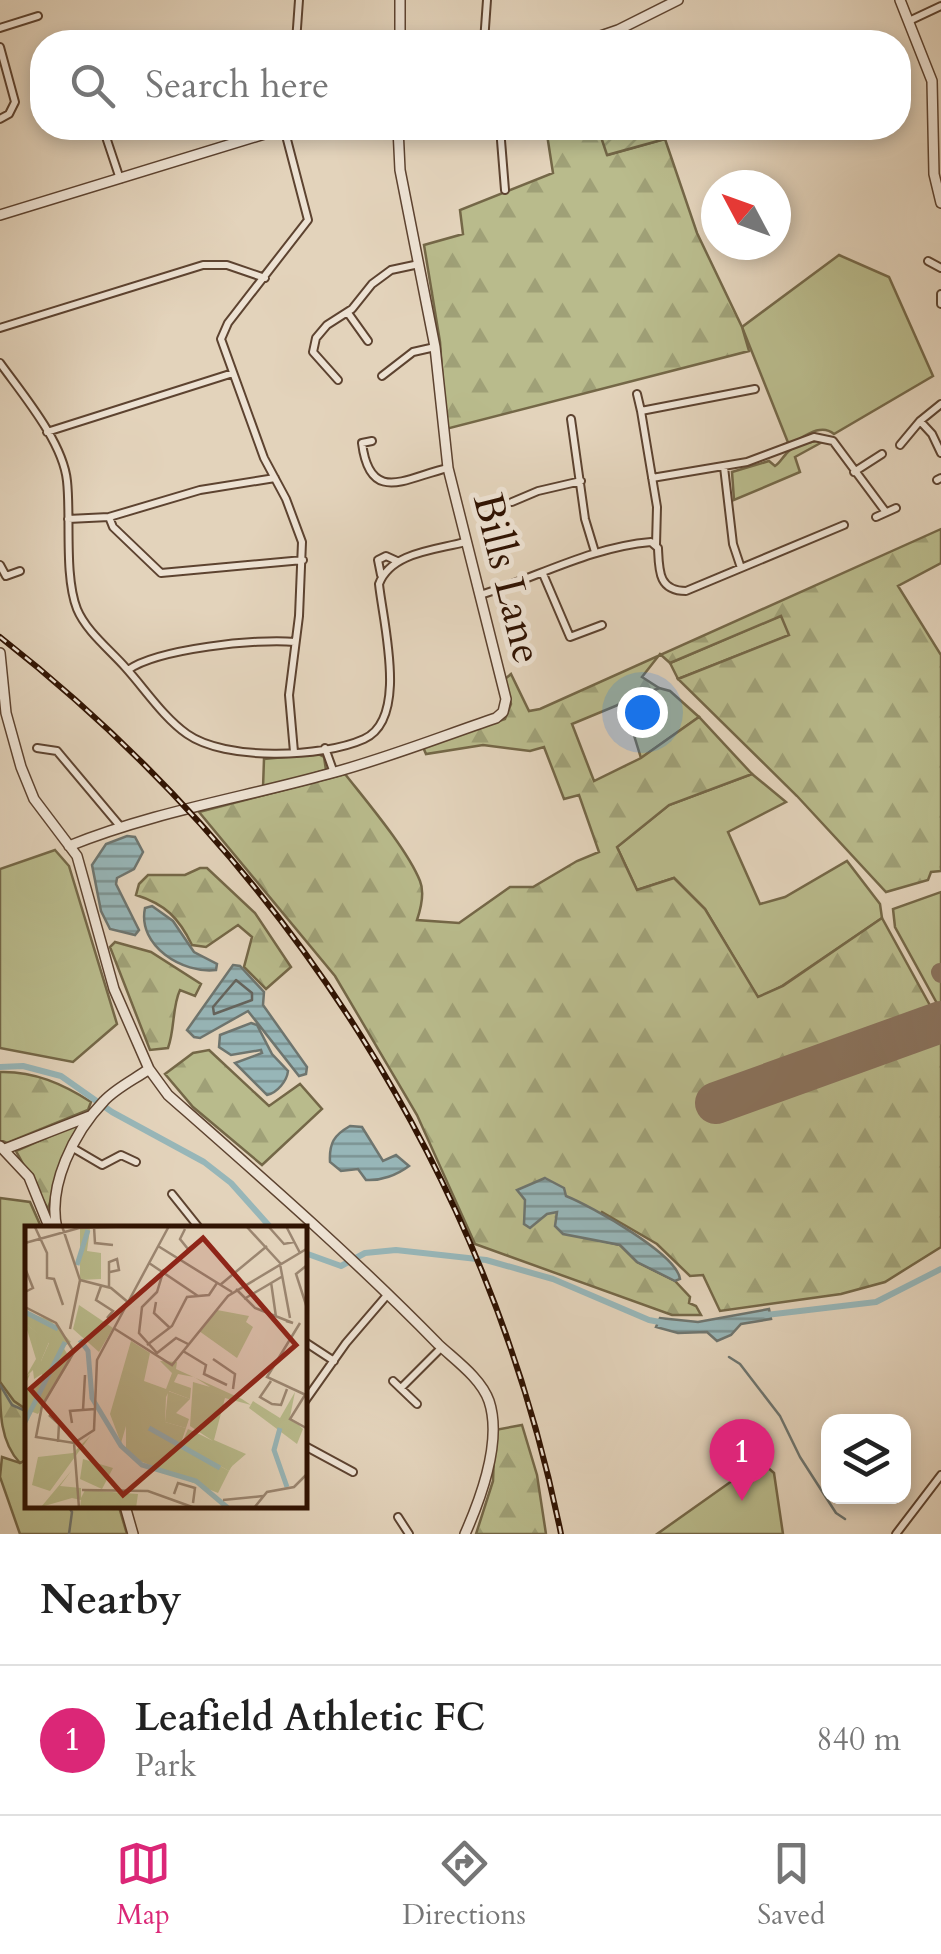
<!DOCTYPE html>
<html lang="en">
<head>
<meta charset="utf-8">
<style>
  :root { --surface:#fff; --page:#f6f6f6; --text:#222; --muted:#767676; --line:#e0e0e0; --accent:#db2777 }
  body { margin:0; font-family:Cardo,serif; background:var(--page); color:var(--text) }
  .controls { position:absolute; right:30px; bottom:30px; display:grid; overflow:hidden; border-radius:20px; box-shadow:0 5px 15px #0003 }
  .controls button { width:90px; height:90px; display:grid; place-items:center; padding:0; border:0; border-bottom:2px solid var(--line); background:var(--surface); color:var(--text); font:50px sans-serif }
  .compass { position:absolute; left:701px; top:170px; width:90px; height:90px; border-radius:50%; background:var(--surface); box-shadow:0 5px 15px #0003; rotate:311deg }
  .you { position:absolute; left:642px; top:712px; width:35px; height:35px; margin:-25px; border:8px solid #fff; border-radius:50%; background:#1a73e8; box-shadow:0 0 0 15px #1a73e833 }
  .badge { display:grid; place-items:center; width:65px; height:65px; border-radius:50%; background:var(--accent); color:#fff; font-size:32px; font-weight:700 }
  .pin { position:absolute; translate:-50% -82px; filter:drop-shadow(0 2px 5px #0008) }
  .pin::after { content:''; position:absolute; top:52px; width:35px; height:30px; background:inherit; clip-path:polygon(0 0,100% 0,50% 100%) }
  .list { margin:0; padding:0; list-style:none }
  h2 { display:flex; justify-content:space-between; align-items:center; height:130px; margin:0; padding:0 40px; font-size:42px }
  h2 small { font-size:32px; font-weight:400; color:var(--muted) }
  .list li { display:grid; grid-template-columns:65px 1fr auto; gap:30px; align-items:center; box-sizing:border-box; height:150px; padding:0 40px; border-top:2px solid var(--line) }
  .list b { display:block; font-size:38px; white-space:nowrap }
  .list p { margin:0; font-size:32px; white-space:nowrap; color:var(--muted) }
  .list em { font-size:32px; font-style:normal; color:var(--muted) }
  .icon { flex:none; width:55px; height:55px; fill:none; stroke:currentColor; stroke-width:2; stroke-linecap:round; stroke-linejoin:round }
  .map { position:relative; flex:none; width:941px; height:1534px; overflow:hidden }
  .search { position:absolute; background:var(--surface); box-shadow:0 5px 15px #0003; left:30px; right:30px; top:30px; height:110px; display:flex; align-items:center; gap:25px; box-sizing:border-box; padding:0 35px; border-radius:40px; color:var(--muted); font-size:38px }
  .sheet { height:280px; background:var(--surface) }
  nav { display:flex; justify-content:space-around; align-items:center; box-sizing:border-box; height:140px; border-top:2px solid var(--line); background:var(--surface); font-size:28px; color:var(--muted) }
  nav a { display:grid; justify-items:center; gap:5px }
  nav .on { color:var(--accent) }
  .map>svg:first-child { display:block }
</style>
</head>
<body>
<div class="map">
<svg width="941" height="1534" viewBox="0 0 941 1534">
  <defs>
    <pattern id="forest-firs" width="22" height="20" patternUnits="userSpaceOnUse" patternTransform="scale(2.5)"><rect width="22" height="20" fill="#b9bb8c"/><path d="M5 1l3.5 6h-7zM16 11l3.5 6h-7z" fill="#9fa077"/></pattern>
    <pattern id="garden-furrows" width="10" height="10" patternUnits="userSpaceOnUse" patternTransform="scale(2.5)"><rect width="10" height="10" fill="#b9bb8c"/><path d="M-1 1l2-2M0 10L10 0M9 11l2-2" fill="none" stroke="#9fa077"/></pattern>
    <pattern id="water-rules" width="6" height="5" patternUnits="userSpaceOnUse" patternTransform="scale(2.5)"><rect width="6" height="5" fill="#97b6b8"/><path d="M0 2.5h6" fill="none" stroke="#7c9393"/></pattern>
  </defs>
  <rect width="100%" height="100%" fill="#e3d3bb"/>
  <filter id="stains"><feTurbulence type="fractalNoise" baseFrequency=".002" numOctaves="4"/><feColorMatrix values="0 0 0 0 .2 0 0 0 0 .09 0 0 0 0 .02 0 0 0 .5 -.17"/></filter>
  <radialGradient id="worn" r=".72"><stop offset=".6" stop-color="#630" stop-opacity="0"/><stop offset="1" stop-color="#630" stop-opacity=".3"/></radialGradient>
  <path fill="#b9bb8c" stroke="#746747" stroke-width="2.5" d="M839 255 889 277 933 376 834 434C820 422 803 438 789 445L742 327Z
    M826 440 795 457 800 472 734 500 732 472 769 461 775 466C780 463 782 458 786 454 794 444 814 441 826 440Z
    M782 615 790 635 678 679 670 663Z
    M659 688 670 691 699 717 641 758 628 716 633 712 629 701Z
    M318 754 324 757 326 770 263 788 264 759Z
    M752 774 786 802 728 832 760 904 785 897 847 861 880 904 882 918 782 986 758 998 705 909 674 878 637 890 617 847 669 805Z
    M55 850 69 866 117 1024 73 1062 0 1048V869Z
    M941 892V1041L719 1117 707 1095 939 1007 895 927 893 909Z
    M0 1198 30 1202 42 1229H28L27 1412 12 1405 0 1382Z
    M2 1457 20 1463 27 1459 28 1506 119 1507 127 1534H20L0 1477Z
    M760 1461 774 1473 783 1534H657Z"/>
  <path fill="url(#forest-firs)" stroke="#746747" stroke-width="2.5" d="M546 128H598L608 155 665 139 697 233 742 327 749 351 446 429 440 342 424 245 463 234 460 210 553 173Z
    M941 529V563L898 586 941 655V871L931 872 928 880 886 892 797 796 678 679 789 635 781 616 670 663 660 654 642 677 659 688 572 724 594 781 641 758 699 717 752 774 669 805 617 847 637 890 674 878 705 909 758 997 783 986 882 918 932 1009 708 1096 720 1117 941 1041V1247L885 1282 841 1294 720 1311 703 1275 690 1276 657 1244 602 1212 581 1236 620 1245 637 1262 675 1281 690 1297 689 1303 696 1306 701 1315H672L475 1244 417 1115 335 976 199 812 345 774C367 802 407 849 420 881 425 893 421 908 417 920L459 923 510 887H533L577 861 599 852 579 795 564 799 544 747 530 751 483 745 426 754 423 747 505 719 511 704 505 679 511 674 529 711 540 709Z
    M200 868H207L255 913 291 967 266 989 244 967 252 937 238 925 206 947 192 945C179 918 165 904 136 895L139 884 148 875H185Z
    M115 942 151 952 201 984 195 996 180 990C172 1007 175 1029 168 1048L150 1050 110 947Z
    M209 1050 269 1106 300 1084 322 1109 262 1165 193 1107 165 1074 193 1053Z
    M0 1072C34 1071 63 1084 91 1102L88 1110 7 1143 0 1140Z
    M75 1125 80 1127 62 1161 48 1209 16 1151Z
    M0 1382 14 1401 27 1410V1459L20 1463C0 1442 0 1412 0 1382Z
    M522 1425 537 1475 546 1534H476L493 1481 495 1430Z"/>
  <path fill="url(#garden-furrows)" stroke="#746747" stroke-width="2.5" d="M598 128H662L665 139 607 155Z"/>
  <path fill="url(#water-rules)" stroke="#6e756f" stroke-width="2.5" d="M127 836 135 837 143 852 134 869 117 878 116 884 139 930 135 935 110 929 101 911 92 865 106 844Z
    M152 906 173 921 194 952 217 964 216 970C183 974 137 946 145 908Z
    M233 965 240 966 264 992 263 1005 307 1067 306 1074 299 1076 248 1011 200 1038 194 1037 187 1030Z
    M251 1023 257 1025 272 1054 288 1071C287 1081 277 1093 267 1095L235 1063 262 1053 261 1050 231 1055 219 1047 220 1035Z
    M350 1126 362 1127 383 1161 396 1155 409 1166C397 1175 381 1181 366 1180L358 1169 341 1171 330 1162C329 1143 334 1135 350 1126Z
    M545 1178 564 1188 566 1196C591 1206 677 1254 680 1279L675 1281 637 1262 620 1245 563 1234 555 1226 557 1212 547 1214 530 1228 524 1224 525 1200 517 1190Z
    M769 1309 771 1319 741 1324 731 1335 717 1341 707 1332 678 1333 656 1327 660 1318 698 1322Z"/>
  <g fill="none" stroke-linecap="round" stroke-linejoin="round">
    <path stroke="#64645d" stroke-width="2.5" d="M236 980 252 993V1000L214 1014 213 1007Z"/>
    <path stroke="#6e756f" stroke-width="2.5" d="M729 1357 740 1364 780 1416 800 1457 836 1513 845 1519
      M0 1385 12 1405 28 1412
      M68 1506 72 1512 69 1534"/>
    <path stroke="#97b6b8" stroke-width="6" d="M0 1067 23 1066 61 1076 112 1112 204 1162 231 1183 272 1229
      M305 1253 341 1266 365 1253 396 1250 486 1260 553 1279 649 1320 665 1323
      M766 1315 876 1302 941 1269"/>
    <path stroke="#8a735e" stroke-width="18" d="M940 972 941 974"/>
    <path stroke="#8a735e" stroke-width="42" d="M716 1103 941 1022"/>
    <g stroke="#5d4330" stroke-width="10">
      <path id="minor" d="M909 21 941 6
        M0 28 38 16
        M296 42 299 0
        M484 42 487 0
        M0 47 15 102 9 114 0 119
        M103 128 120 179
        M284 128 308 220 228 323 221 339 264 458 286 499 302 542 299 616 289 695 294 752
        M500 128 505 190
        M928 261 941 268
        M941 294V304
        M348 313 368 341
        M0 328 203 265H227L265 278
        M0 363C23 395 63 442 67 481 71 517 64 576 77 609 86 631 110 650 125 667 145 689 163 717 187 734 225 761 322 758 364 739 409 719 383 623 379 584 391 552 436 550 465 542
        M382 376 413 352 435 347
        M338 380 313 352 316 338 327 325 352 309 372 284 391 270 419 264
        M637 394 641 411
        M571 419 585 519 595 552
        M920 421 932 434 941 453
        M47 432 233 373
        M372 441 362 443C370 506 407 477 448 468
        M900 445 920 421 941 404
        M724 467 733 544 741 568
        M854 472 882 454
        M652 478 747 462 814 437 833 441 885 511
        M937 480 941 478
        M512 502 538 491 581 481
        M109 517 113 527 161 573 303 560
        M876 517 896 508
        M68 519 109 517 200 490 275 478
        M656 545 657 507 641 411 755 389
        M0 565 6 576 20 571
        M543 574 570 637 602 625
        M381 575 378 560 386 556 397 561
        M480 595C538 577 591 547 651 542L658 548C659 570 658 591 686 591L844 525
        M128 670C157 649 258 638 295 642
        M37 748 57 751 120 826
        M325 748 334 773
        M73 1148 102 1165 121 1155 136 1162
        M172 1194 200 1229
        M305 1342 334 1361
        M393 1381 417 1404
        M401 1388 442 1347
        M305 1401 346 1343 388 1294
        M305 1446 353 1472
        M398 1517 409 1534
        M896 1534 941 1475"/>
    </g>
    <g stroke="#5d4330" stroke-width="12">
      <path id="tertiary" d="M900 0 932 81 934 174 941 203
        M400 42V0
        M583 42 618 30 678 0
        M0 215 284 128
        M0 653 6 713 21 767 34 799 77 856 114 989 149 1069 168 1095C260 1176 353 1257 438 1344 455 1360 481 1378 489 1401 502 1440 481 1498 465 1534
        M69 846C153 812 241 798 328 774 385 759 440 737 496 718L503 712 506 699 448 468 435 347 400 170 398 128
        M0 1146 29 1177 50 1229
        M5 1149 90 1116
        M57 1229C47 1186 74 1132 104 1101 116 1088 135 1079 149 1069
        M125 1506 133 1534"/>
    </g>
    <use href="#minor" stroke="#ede2d3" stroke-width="6"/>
    <use href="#tertiary" stroke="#ede2d3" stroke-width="9"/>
    <g stroke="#301302" stroke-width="6">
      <path id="rail" d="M0 637C286 861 489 1177 561 1534"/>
    </g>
    <use href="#rail" stroke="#ede2d3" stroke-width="2.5" stroke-dasharray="8" stroke-linecap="butt"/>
  </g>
  <g text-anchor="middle" stroke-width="10" stroke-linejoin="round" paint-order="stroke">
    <g font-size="42" fill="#301302" stroke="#ede2d3">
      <text transform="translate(509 578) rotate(76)" y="15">Bills Lane</text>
    </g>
  </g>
  <g transform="translate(25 1226)">
    <rect width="282" height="282" fill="#e3d3bb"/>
    <path d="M55 3H65L62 25 76 27V53L55 54ZM54 79 88 102 74 126 48 103ZM0 86 25 94 46 116 38 121 46 134 13 188 5 185 0 196V152L5 148 0 160 7 165 21 152 16 135 24 117 0 97ZM143 165 165 173 151 187 164 193 161 202 140 196ZM270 166 265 191 278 203 272 218 224 182 228 175 255 192ZM124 200 157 217 163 203 174 208 168 218 207 240 204 245ZM58 233 88 242 77 263 55 253ZM47 244 35 260 56 262V272L60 264 113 268 111 282H55L56 274 47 272 16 281Z" fill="#b9bb8c"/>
    <path d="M192 84 224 90 221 96 228 101 212 132 174 105ZM0 97 24 116 16 135 28 143 21 159 15 158 17 148 9 153 8 144 0 152 11 133ZM106 115 125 127 119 155 141 163 147 147 135 135 152 136 151 143 217 173 226 179 200 172 189 214 221 228 206 241 160 219 174 208 188 215 165 200 168 156 185 161 169 151 153 148 149 156 166 162 165 173 144 165 141 171 140 196 161 202 156 217 124 201 204 245 193 267 115 235 101 222V200L96 217 85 188ZM66 209 25 265 7 259 13 231 48 227Z" fill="#b9bb8c"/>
    <path fill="none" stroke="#97b6b8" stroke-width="5" d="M52 39 63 4M0 86 33 103M55 114 63 125 67 172 96 220 117 239 171 255 203 282M0 196 40 116M124 202 195 242M255 202 249 224 262 261"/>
    <path fill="none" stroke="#9b8671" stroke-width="2.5" d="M37 0 55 54 45 103M221 0 256 38M243 0 259 18 269 16M261 0 275 27M10 1 22 27V52L29 53 38 79M69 1 70 17 88 19M160 3 155 13 163 23 174 15M0 17 54 2 114 0M133 20 207 66M124 37 173 70M255 38 265 92M281 40 271 48 283 85M0 42 8 62 0 66M139 43 132 66 117 81 114 107 132 127 151 112 163 118M55 54 86 62 104 77M246 56 251 91M195 59 242 20M76 60 71 74 88 85 82 92M84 62V36L92 33 94 44 85 46M211 63 230 82 268 97 261 95M219 73 258 50M131 76 129 87 145 102M0 81 31 97 49 126 17 180 11 211 49 217 69 204 72 134 144 0M275 97 242 151 283 170M90 103 147 139 203 70 283 22M122 119 147 100 162 71 184 69 192 57M158 125 181 139 179 148 202 159M188 133 210 148 208 163M246 155 235 171 247 178 256 179 262 163M280 169 265 193 283 203M58 184 60 149M24 189 34 198 33 216M47 197 45 185 70 183M49 217 54 282M57 264 123 265 170 282M149 268 153 257 170 262 168 277M198 274 238 270M229 282 242 266 269 261 283 247"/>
    <path fill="#8f2418" fill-opacity="0.15" stroke="#8f2418" stroke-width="5" d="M178 12 271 119 98 269 5 163Z"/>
    <rect width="282" height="282" fill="none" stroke="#301302" stroke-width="5"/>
  </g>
  <rect width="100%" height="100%" filter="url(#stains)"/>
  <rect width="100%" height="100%" fill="url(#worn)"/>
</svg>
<div class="controls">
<button><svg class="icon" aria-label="layers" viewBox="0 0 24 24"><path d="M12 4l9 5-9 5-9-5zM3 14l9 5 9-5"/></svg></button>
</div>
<svg class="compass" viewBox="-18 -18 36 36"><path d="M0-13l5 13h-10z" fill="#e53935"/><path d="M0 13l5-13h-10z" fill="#767676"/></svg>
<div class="you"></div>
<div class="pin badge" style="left:742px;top:1501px">1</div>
<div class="search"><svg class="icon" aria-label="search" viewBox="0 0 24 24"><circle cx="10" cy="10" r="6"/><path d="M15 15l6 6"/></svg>Search here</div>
</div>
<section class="sheet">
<h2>Nearby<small></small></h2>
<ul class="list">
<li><span class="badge">1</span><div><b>Leafield Athletic FC</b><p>Park</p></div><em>840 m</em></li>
</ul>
</section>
<nav>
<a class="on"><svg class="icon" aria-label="map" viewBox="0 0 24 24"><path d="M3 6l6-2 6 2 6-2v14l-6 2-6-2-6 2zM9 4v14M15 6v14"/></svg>Map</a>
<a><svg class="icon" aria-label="directions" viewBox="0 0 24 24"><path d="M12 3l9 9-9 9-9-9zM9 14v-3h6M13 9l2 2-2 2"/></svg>Directions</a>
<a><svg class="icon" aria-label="saved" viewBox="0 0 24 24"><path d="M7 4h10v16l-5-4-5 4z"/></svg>Saved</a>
</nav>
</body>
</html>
